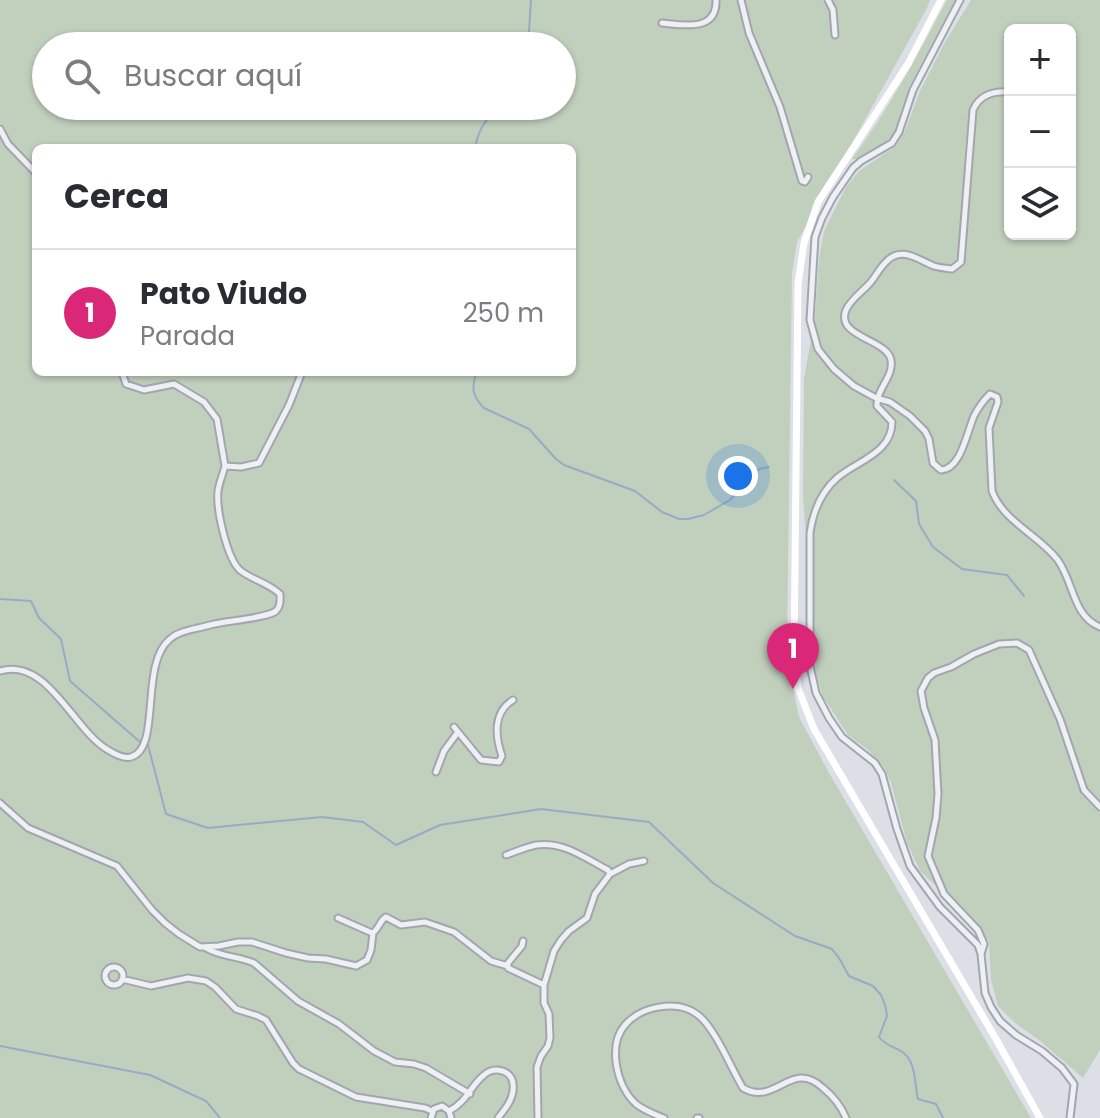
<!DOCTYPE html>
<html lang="es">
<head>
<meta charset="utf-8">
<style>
  :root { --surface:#fff; --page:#f2f2f3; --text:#2b2b33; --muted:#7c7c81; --line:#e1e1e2; --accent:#db2777 }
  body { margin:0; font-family:Poppins,sans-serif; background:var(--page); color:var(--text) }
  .controls { position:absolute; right:24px; top:24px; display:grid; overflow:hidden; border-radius:12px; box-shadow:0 2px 6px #0004 }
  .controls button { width:72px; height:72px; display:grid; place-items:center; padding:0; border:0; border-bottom:2px solid var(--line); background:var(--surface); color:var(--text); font:40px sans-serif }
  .you { position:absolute; left:738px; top:476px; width:28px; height:28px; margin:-20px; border:6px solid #fff; border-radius:50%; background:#1a73e8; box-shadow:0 0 0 12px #1a73e833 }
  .badge { display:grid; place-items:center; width:52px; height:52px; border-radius:50%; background:var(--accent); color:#fff; font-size:26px; font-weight:700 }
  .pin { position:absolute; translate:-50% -66px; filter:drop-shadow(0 2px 4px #0008) }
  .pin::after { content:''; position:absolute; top:42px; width:28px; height:24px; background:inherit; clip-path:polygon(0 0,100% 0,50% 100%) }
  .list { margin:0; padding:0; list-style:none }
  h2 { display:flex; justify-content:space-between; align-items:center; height:104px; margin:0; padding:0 32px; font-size:34px }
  h2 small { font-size:26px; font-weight:400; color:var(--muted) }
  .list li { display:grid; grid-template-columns:52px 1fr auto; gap:24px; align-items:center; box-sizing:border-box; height:128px; padding:0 32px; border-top:2px solid var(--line) }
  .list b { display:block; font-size:30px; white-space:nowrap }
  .list p { margin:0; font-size:26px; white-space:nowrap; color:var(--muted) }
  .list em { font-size:26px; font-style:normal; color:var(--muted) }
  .icon { flex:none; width:44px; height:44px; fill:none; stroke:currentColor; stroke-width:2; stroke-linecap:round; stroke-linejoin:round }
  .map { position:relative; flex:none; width:1100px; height:1118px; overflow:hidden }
  .search { position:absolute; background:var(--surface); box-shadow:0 2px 6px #0004; left:32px; top:32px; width:544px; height:88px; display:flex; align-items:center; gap:20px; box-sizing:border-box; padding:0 28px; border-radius:44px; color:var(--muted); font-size:30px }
  .panel { position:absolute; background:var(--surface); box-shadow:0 2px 6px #0004; left:32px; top:144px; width:544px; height:232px; border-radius:12px }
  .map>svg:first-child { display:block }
</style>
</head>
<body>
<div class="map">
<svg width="1100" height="1118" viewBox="0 0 1100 1118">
  <rect width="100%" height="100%" fill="#dcdfe6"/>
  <path fill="#c1cfbd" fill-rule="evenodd" d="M0 0H930L927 8 797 242 792 273 787 642 790 673 799 717 829 773 1031 1118H0ZM46 46H562V106H46ZM36 148H572V372H36Z
    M947 0H955L909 88 894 134 885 143 858 159H852C889 109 918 54 947 0Z
    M971 0H1100V1050L1083 1078 1039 1040 1015 1023 998 1006 991 980 989 942 972 919 920 871 907 843 891 783 884 767 867 749 848 735 822 695 816 673 803 497 804 379 815 317 819 259 824 231 846 187 859 171 896 146 905 131 920 91 945 42ZM1010 30H1070V234H1010Z"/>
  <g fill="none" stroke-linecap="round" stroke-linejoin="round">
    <path stroke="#98abc5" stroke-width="2" d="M528 46 531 0
      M475 148C479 127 486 118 503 106
      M477 372C471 387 472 396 484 408L529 429 556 459 564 465 635 491 662 512 679 519H688L704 515 730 500 759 469 769 467
      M894 480 916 501 919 524 933 547 962 569 1007 575 1024 596
      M0 599 31 601 39 618 61 639 70 681 140 742
      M148 745 166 814 208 828 322 817 363 822 396 845 440 825 541 809 649 822 713 883 795 936 832 949 839 958 849 976 873 986 881 995 885 1005 887 1016 879 1037C886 1046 892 1046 901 1051 917 1061 914 1083 918 1099L936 1104 943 1118
      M0 1046 150 1075 206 1101 220 1118"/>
    <g stroke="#a2a6af" stroke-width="9">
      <path id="street" d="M741 0 749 33 780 107 802 181 805 182 808 177
        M828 0 833 10 835 35
        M960 0 913 90 899 132 892 143 861 161 853 168 833 197 822 218 815 237 810 320 818 349 834 369 854 386 876 398 890 402 910 416 925 431 929 439 933 463 941 470C961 469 967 432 974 416 978 408 983 401 990 394L997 397 998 402 989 428 992 491C1003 521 1038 535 1057 559 1074 581 1072 616 1100 627
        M662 23C684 25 717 32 716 0
        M1010 92C994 91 980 94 973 110L961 262 952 269C946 268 940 268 934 266 917 259 900 245 885 263 879 269 876 276 870 283 863 291 850 300 846 310 835 337 887 339 891 360 894 377 876 389 877 406L892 422C892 453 857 461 837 478 821 492 813 512 810 533V666L816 693 829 718 842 737 875 763 882 774 897 829 910 866 940 907 978 945 981 954 985 993 991 1007 1000 1021 1016 1035 1042 1051 1062 1068 1074 1084 1070 1118
        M0 129 8 144 36 173
        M122 372 126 384 144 390 174 384 204 402 217 419 225 466 241 467 259 463 289 405 302 372
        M0 671C48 657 73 730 108 750 115 754 123 759 131 757 162 748 139 664 170 639 180 630 197 629 210 625 224 621 268 618 276 611 281 606 280 600 280 594 268 583 253 580 241 571 227 560 216 509 218 491 219 483 223 474 225 466
        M454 727 481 760 499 762 502 756C495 736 493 712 513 700
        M436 772 444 751 458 732
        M0 803 28 828 117 866 152 910 165 923 179 934 200 947 219 946 238 942H252L286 953 308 958 326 959 356 966 367 960 371 950 373 933
        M506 855C515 852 526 847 536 845 563 841 585 858 608 870L610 874
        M338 918 372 933C379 930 379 921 386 917L401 925 425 922 454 932 491 961 508 966
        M523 941 522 946 508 963V968L544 985
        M206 948C220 957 239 956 254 963L298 1001 339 1024 374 1051 395 1062 414 1064 426 1068 470 1094
        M981 954 984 944 978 930 944 894 928 856 936 818 938 794 935 740 924 708 921 691 928 678 934 673 951 667 974 654 999 644 1017 643 1029 650 1060 719 1084 790 1100 807
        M105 976a9 9 0 1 1 18 0a9 9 0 1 1-18 0Z
        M122 979 151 986 188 978 206 981 215 987 236 1009 258 1016 266 1020 293 1063 299 1069 356 1097 425 1108 432 1111
        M449 1111C468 1101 470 1086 484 1075 494 1066 512 1070 513 1084 515 1097 506 1108 498 1118
        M431 1118 434 1109 442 1106 449 1111 451 1118
        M538 1118 537 1067 541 1056 548 1046 550 1038 549 1014 544 1003V985L554 951 561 940 569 931 587 918 595 894 610 874 629 864 644 861
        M664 1118C654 1114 645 1111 636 1104 617 1087 607 1046 625 1025 641 1006 678 999 698 1015 715 1028 731 1068 743 1088 776 1107 791 1058 823 1088 833 1096 841 1106 846 1118
        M697 1118H699"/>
    </g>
    <use href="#street" stroke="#eef0f4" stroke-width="5"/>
    <path stroke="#fff" stroke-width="7" d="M941 0 908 64 818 202 804 243 798 284 794 657 798 688 814 729 996 1039 1040 1118"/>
  </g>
</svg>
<div class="controls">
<button>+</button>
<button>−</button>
<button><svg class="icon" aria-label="layers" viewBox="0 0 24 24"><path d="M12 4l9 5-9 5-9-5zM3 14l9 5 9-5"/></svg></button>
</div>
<div class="you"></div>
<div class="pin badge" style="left:793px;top:689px">1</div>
<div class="search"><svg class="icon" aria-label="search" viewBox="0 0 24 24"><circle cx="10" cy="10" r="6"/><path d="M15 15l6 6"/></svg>Buscar aquí</div>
<section class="panel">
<h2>Cerca<small></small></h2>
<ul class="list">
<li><span class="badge">1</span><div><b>Pato Viudo</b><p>Parada</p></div><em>250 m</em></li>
</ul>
</section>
</div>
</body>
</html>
